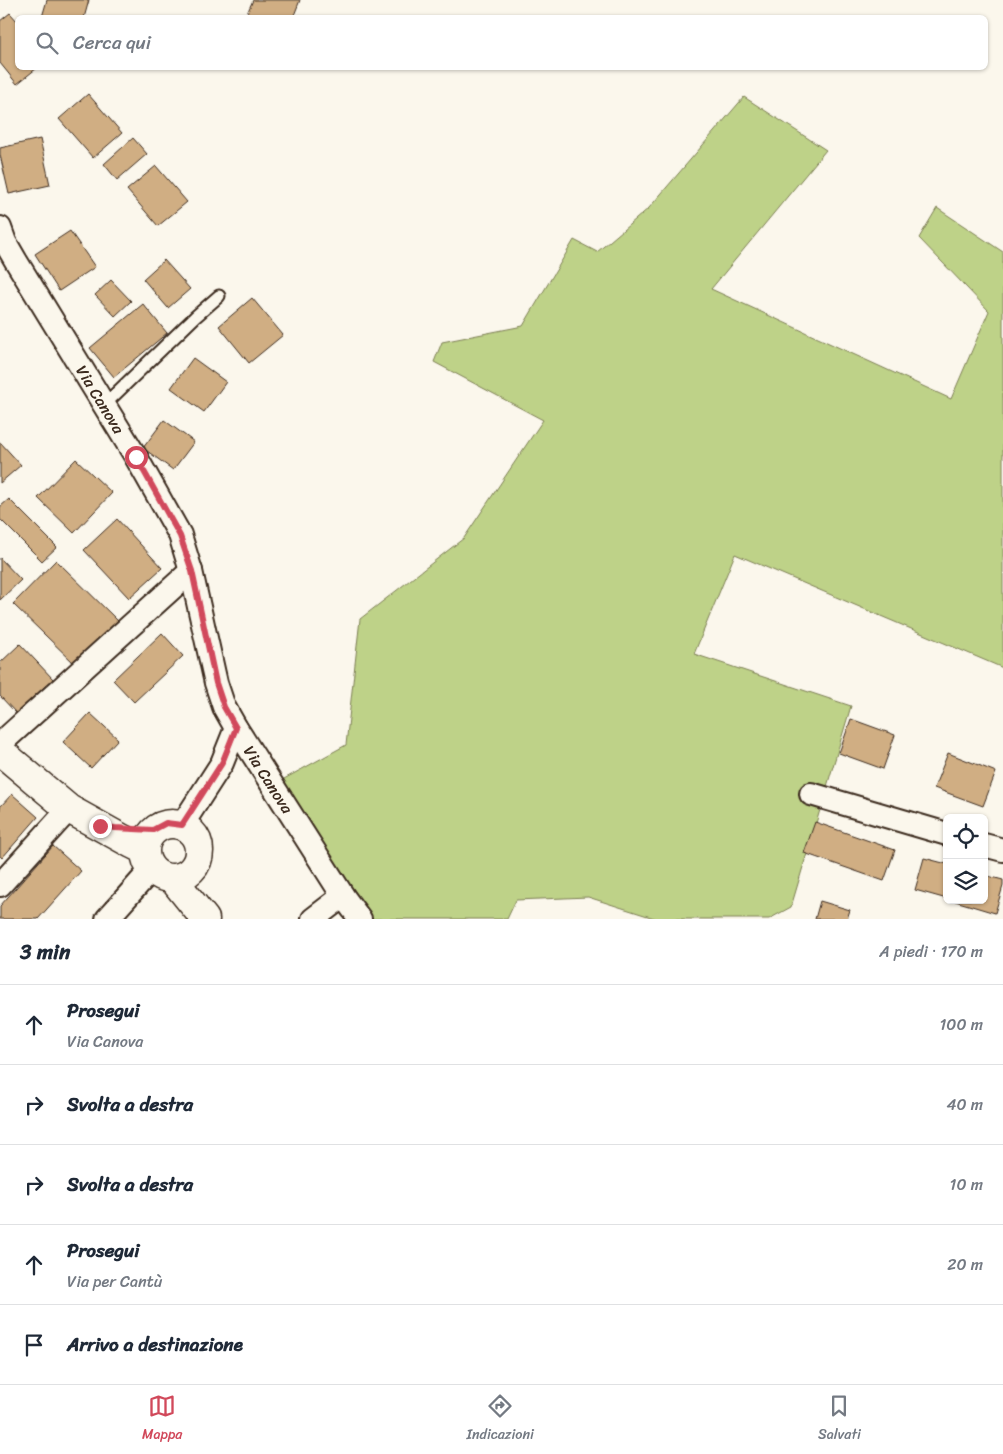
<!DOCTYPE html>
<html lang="it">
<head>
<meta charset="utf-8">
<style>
  :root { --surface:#fff; --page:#f2f2f3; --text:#1f2937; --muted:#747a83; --line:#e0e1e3; --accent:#d1495b }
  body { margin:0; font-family:Sriracha,sans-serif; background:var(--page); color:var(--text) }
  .controls { position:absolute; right:15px; bottom:15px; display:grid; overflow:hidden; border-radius:8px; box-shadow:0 1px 4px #0004 }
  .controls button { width:45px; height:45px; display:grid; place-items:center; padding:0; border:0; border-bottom:1px solid var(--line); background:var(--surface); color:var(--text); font:25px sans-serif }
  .stop { position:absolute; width:15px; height:15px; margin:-11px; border:4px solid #d1495b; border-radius:50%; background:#fff }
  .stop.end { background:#d1495b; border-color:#fff; box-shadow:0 1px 5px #0008 }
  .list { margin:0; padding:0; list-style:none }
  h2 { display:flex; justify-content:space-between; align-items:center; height:65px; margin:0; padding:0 20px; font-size:21px }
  h2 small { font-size:16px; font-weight:400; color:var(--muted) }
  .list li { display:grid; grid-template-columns:32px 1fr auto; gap:15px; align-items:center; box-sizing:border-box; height:80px; padding:0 20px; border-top:1px solid var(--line) }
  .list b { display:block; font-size:19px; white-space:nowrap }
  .list p { margin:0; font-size:16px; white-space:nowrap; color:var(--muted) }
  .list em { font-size:16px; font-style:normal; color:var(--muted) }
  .icon { flex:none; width:28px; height:28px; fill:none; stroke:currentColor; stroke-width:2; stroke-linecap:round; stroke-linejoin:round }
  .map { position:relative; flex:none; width:1003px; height:919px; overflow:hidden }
  .search { position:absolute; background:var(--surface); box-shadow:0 1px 4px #0004; left:15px; right:15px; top:15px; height:55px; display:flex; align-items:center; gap:12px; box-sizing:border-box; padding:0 18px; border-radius:8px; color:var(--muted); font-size:19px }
  .sheet { height:465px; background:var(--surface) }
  nav { display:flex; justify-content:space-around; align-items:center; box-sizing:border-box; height:70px; border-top:1px solid var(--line); background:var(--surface); font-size:14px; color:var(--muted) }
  nav a { display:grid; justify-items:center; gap:2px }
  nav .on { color:var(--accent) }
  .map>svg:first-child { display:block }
</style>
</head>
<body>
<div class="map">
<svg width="1003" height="919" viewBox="0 0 1003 919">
  <rect width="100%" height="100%" fill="#fbf7ec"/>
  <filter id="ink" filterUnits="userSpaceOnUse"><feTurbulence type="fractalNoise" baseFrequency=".02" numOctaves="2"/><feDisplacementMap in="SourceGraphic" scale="10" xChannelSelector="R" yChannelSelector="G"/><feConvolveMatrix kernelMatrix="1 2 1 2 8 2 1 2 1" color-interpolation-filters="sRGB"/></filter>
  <g filter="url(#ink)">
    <path fill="#bed288" stroke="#7c7e53" d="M744 97 826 150 711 289 951 399 989 311 919 238 937 208 1003 252V668L735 554 694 654 851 706 791 907 769 919H657L588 897 516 900 507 919H360L273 785 346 745 360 619 464 538 543 420 434 362 442 342 523 326 574 240 597 252 649 208Z"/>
    <path fill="#d0ae83" stroke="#3b2a1e" d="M47 0H89L84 18H44L42 17Z
      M253 0H300L293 18H245Z
      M10 13 18 22V68H37L17 84 0 63V21Z
      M88 94 122 133 93 158 59 119Z
      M133 138 147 154 117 180 104 164Z
      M40 139 50 185 9 194 0 155V148Z
      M156 166 187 202 158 226 127 190Z
      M70 231 95 267 59 291 35 254Z
      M164 260 190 289 168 308 143 279Z
      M111 280 131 301 115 316 95 295Z
      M252 298 283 335 249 363 219 326Z
      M143 304 167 333 114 377 90 348Z
      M193 358 226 382 204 412 171 388Z
      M164 420 194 442 173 470 143 448Z
      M0 442 21 465 0 483Z
      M76 459 112 493 74 533 38 498Z
      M9 499 57 547 42 561 0 519V507Z
      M117 519 162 568 129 598 84 550Z
      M0 558 21 580 0 600Z
      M56 560 119 622 76 665 13 604Z
      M162 633 183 656 134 702 113 680Z
      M20 644 53 679 16 713 0 696V663Z
      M90 713 118 739 91 768 63 742Z
      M851 719 895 735 883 769 839 753Z
      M948 753 996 772 983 806 934 788Z
      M12 794 38 817 2 858 0 856V807Z
      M815 822 895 850 884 881 804 853Z
      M53 846 81 871 38 919H0V906Z
      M924 858 947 864V899L915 890Z
      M984 875 1003 880V886L995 913 952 900H984Z
      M820 901 850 910 847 919H815Z"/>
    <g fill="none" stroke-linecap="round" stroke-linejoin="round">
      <g stroke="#3b2a1e" stroke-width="15">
        <path id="service" d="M104 405 195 317 219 296"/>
      </g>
      <g stroke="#3b2a1e" stroke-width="26">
        <g id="minor">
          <path id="s1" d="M0 228 5 242 16 261 136 457 180 535 191 571 216 683 224 707 236 728 343 896 360 919"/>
          <path d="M0 744 191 571"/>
          <path d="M811 794 947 834"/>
          <path d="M182 825 222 763 236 728"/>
          <path d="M984 845 1003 850"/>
          <path d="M0 885 69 809"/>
          <path d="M107 919 151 870"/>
          <path d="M313 919 343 896"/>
        </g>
      </g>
      <g stroke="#3b2a1e" stroke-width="31">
        <path id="secondary" d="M0 751 69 809 132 844 144 850
          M145 851a27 27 0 1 1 54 0a27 27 0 1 1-54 0Z
          M172 878 205 919"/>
      </g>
      <use href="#service" stroke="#fbf7ec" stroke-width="11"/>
      <use href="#minor" stroke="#fbf7ec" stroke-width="22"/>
      <use href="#secondary" stroke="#fbf7ec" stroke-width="28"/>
    </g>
  </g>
  <g fill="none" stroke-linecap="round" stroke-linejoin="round" filter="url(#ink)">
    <path stroke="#d1495b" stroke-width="6" d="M100 826 115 828 153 830 166 823 182 825 222 763 236 728 224 707 216 683 192 571 180 536 136 457"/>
  </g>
  <g text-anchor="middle" stroke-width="5" stroke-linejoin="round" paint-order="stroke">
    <g font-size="16" fill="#3b2a1e" stroke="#fbf7ec">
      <text dy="6" stroke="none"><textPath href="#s1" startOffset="199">Via Canova</textPath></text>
      <text dy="6" stroke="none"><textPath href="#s1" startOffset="619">Via Canova</textPath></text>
    </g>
  </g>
</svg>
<div class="controls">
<button><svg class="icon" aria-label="locate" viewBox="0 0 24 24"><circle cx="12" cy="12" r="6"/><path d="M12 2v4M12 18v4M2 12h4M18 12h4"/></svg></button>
<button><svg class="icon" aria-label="layers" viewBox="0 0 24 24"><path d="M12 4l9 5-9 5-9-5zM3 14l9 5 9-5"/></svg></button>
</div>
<div class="stop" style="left:136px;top:457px"></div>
<div class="stop end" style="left:100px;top:826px"></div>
<div class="search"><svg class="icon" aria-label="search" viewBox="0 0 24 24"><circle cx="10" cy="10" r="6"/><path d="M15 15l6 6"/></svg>Cerca qui</div>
</div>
<section class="sheet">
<h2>3 min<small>A piedi · 170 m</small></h2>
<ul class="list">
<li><svg class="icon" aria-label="ahead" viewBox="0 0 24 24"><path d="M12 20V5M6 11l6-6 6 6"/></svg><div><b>Prosegui</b><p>Via Canova</p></div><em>100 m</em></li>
<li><svg class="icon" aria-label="right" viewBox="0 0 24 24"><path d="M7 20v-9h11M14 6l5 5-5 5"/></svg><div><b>Svolta a destra</b></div><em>40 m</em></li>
<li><svg class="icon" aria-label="right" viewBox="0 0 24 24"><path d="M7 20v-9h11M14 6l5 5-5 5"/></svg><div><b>Svolta a destra</b></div><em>10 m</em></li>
<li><svg class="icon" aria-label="ahead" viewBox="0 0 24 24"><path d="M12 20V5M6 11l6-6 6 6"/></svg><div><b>Prosegui</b><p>Via per Cantù</p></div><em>20 m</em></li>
<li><svg class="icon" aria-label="arrive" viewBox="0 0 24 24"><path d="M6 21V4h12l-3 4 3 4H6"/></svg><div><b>Arrivo a destinazione</b></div></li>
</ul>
</section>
<nav>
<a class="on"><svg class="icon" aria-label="map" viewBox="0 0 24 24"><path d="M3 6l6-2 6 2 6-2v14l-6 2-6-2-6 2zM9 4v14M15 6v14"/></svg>Mappa</a>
<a><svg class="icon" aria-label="directions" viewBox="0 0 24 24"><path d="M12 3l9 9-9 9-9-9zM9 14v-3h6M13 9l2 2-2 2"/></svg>Indicazioni</a>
<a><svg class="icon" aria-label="saved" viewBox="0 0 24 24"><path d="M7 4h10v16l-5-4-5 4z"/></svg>Salvati</a>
</nav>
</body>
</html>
